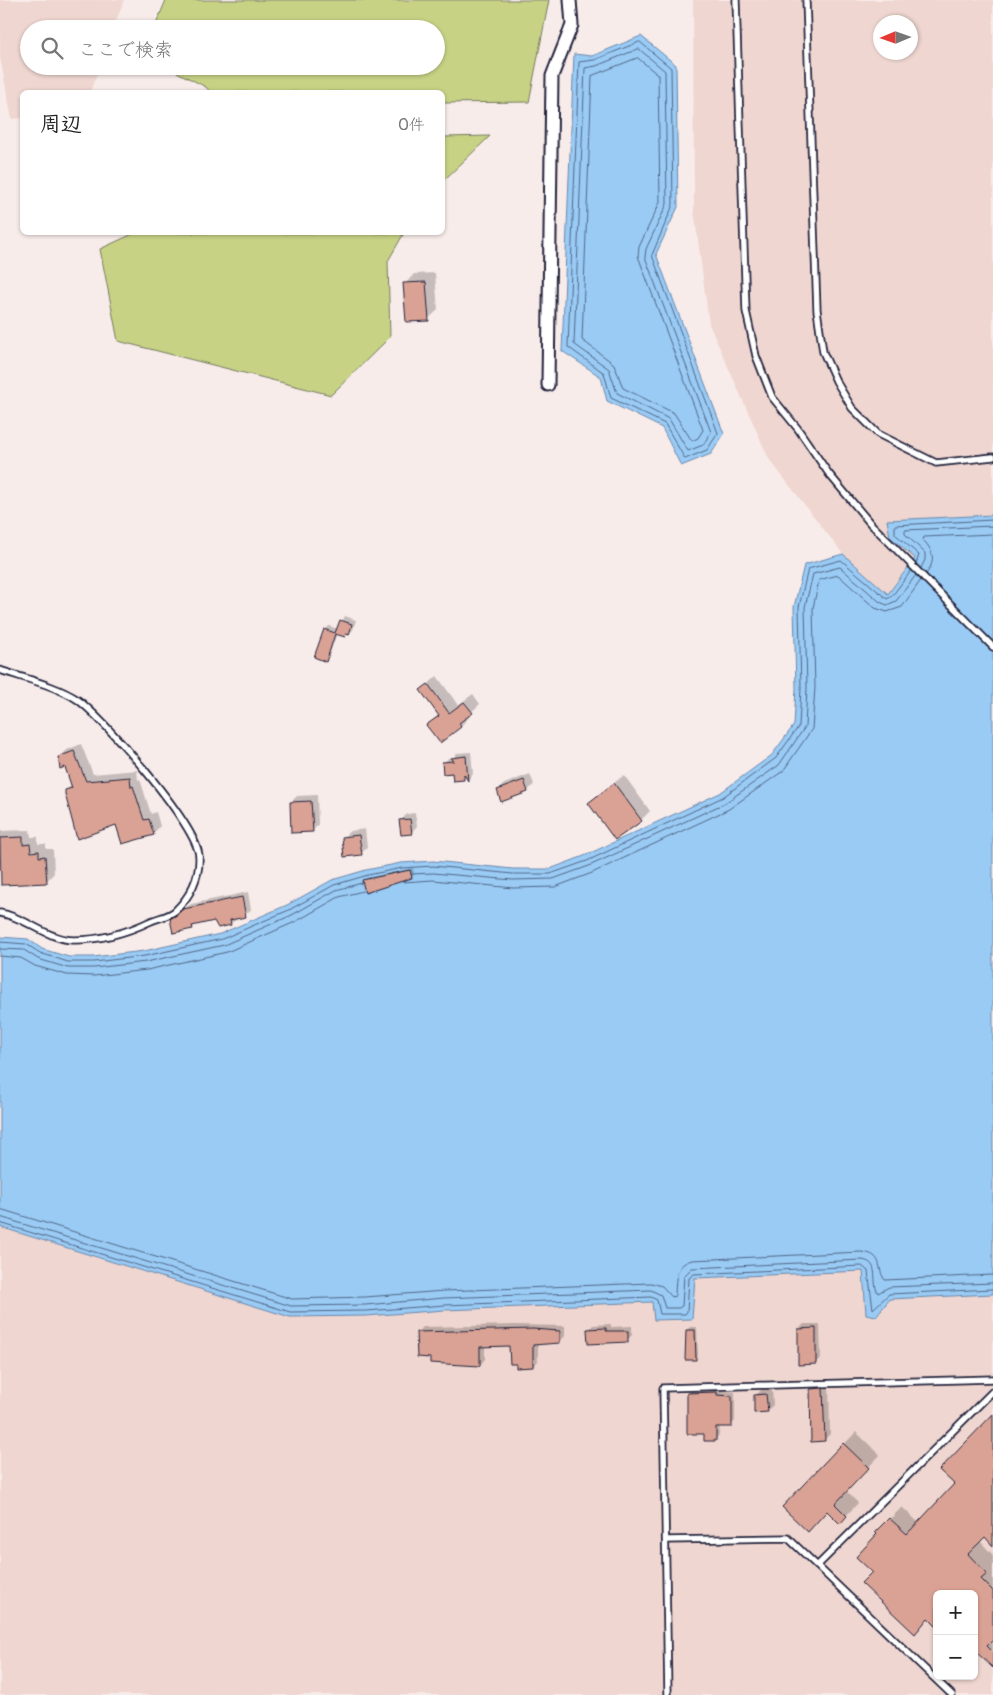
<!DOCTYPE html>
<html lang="ja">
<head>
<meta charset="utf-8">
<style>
  :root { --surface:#fff; --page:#f6f6f6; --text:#222; --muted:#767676; --line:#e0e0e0 }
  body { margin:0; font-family:Pangolin,"Klee One",sans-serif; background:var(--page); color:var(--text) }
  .controls { position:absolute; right:15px; bottom:15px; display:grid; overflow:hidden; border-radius:8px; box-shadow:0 1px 4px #0004 }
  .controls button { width:45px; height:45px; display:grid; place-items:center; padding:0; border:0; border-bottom:1px solid var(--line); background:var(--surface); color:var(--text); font:25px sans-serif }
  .compass { position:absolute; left:873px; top:15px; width:45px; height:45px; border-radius:50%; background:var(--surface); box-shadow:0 1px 4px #0004; rotate:268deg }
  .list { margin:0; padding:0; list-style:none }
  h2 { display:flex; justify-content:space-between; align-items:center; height:65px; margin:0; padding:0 20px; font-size:21px }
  h2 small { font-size:16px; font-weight:400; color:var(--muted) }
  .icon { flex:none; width:28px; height:28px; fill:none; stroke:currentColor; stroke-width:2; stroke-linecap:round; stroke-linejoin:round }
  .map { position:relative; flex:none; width:993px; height:1695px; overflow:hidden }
  .search { position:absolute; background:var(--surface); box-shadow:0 1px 4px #0004; left:20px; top:20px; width:425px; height:55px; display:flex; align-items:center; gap:12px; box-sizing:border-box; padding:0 18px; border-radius:28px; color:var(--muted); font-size:19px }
  .panel { position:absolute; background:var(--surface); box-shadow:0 1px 4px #0004; left:20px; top:90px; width:425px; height:145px; border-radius:8px }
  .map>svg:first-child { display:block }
</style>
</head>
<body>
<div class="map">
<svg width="993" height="1695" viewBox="0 0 993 1695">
  <rect width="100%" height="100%" fill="#f8ecea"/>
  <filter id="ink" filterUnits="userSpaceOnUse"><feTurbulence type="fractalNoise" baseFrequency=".02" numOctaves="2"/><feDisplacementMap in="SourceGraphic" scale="10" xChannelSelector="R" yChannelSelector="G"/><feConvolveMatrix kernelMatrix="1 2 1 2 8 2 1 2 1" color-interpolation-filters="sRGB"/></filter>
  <g filter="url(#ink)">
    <path fill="#efd6d0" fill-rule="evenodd" d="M0 0H124L113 29H29V66H100L90 92H22V118L12 119 0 58Z
      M693 0H993V515L887 520 891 537 915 558 888 594 843 554 769 459 709 324 694 210ZM880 22H910V52H880Z
      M0 1227 290 1317 366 1316 445 1310 652 1302 655 1320 692 1318 694 1278 863 1271 866 1313 890 1299 993 1294V1695H0ZM937 1594H974V1676H937Z"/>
    <path fill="#c7d285" stroke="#747a60" d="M166 0H549L529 102 443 103 442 92H210L206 87 165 66H436V29H154Z
      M490 136 443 181V137Z
      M135 233H404L388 261 390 337 331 395 118 341 100 249Z"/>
    <path fill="#99cbf5" stroke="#6987ab" d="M641 36 676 65 678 207 656 254 724 434 711 454 681 466 662 428 607 401 601 377 562 351 574 54 592 56Z
      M993 515V1294L890 1299 876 1316 866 1314 863 1271 695 1278 692 1319 654 1320 652 1302 445 1310 366 1316 290 1317 0 1227V937L28 939 42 949 69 957H93L144 951 220 934 287 905 332 880 366 870 401 863 433 861 513 869H550L584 856 720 793 772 755 794 725 796 688 794 607 804 565 843 554 888 594 915 558 890 537 887 520Z"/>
    <path fill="#0003" d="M435 273 438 310 428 319 405 284 414 274Z
      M345 616 356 620 353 630 348 634 337 633 329 656 325 660V630L329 626 338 629Z
      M437 676 458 705 473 694 480 704 468 715 469 717 461 726 440 741 428 725 439 714 422 690Z
      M81 744 93 774 137 770 138 780 140 779 151 814 156 812 160 826 153 834 117 823 66 790 72 785 65 766 60 757 67 750Z
      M471 752 473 774 469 779 466 776 463 779 454 774 444 773V763L448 758 454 757 457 753Z
      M530 774 534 784 528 791 502 800 498 790 504 784Z
      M624 775 650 811 641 820 589 803Z
      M317 795 318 825 312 831 291 802 297 796Z
      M415 813 417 826 411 833 400 821 407 814Z
      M365 829 367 847 361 854 343 837 350 831Z
      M30 830 31 837H38V844H46V849H53L54 873 46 882 0 853V831Z
      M413 868 414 875 412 877 363 881 366 878Z
      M248 892 251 910 230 924 215 920 196 924 192 928 178 913 191 904Z
      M611 1324V1327L632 1326V1335L627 1340 588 1330 593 1325Z
      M804 1324H820L821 1358 815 1363 799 1329Z
      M517 1325 565 1326V1336L560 1342 538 1343V1361L533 1366 511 1345H485V1359L480 1365 431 1357 417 1333 423 1327Z
      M690 1327H697L698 1356 695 1358 687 1330Z
      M817 1383H829L830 1434 824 1440 811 1389Z
      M721 1388V1391L735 1392V1421L731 1425 720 1426 719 1435 715 1440 705 1432 688 1394 692 1389Z
      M772 1388 773 1405 767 1411 756 1395 762 1389Z
      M993 1416V1544L985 1535 980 1541 993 1555V1666L978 1652 974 1656V1594H937L929 1617 915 1632 874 1572 879 1534 877 1532 902 1507 919 1523 956 1484Z
      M856 1432 880 1455 846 1491 858 1503 840 1522 828 1510 783 1507Z"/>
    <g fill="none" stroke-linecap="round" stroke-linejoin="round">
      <path stroke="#526685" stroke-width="1" d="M640 42 671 68 673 205 652 255 718 433 707 450 685 459 665 424 611 398 604 373 568 347 579 62 594 60Z
        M639 49 665 71 667 204 646 249 645 257 711 432 703 445 688 451 669 419 617 393 609 369 574 344 585 68 596 66Z
        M638 58 658 75 660 202 639 247 638 256 703 430 698 438 692 441 674 413 623 388 614 364 582 340 592 76Z
        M916 564 919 555 895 534V525L993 520
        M921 568 925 560V553L905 534V530L993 526
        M926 574C936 561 934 551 923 540L924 537 993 534
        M412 874 433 873 513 880 553 879 589 866 725 803 779 765 805 727 807 688 805 607 813 574 840 567 880 602 887 605 896 601 916 575
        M404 882 433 880 513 888 555 887 592 873 729 809 783 771 812 729 815 688 813 608 819 580 838 575 875 608 887 612 902 607 921 580
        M0 942 26 944 40 953 68 962H94L145 956 222 939 289 910 334 885 368 875 402 868 433 866 513 874H550L587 861 723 797 776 758 799 726 801 688 799 607 808 569 841 560 887 599 892 596 911 571
        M0 949 24 950 38 959 68 968H94L146 962 224 945 292 915 336 890 362 883
        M0 956 21 958 35 966 67 975 94 976 147 970 227 952 295 922 339 897 363 891
        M0 1209 292 1299 365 1297 444 1291 651 1283 662 1286 672 1297 675 1296C676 1280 674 1265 692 1260L861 1252C885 1254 876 1269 885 1280L993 1275
        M0 1217 291 1306 365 1305 444 1298 651 1290 661 1295 665 1308H679L682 1306 684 1276 692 1268 862 1260C881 1262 871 1282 878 1293L889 1287 993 1283
        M0 1223 290 1312 366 1311 445 1305 651 1297 657 1300 660 1314H685L687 1312 689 1278 694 1274 862 1266 868 1271 873 1309 889 1294 993 1289"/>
    </g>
    <path fill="#daa294" stroke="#22223b" d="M426 282 429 321 406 322 403 283Z
      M340 620 352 624 349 635 346 634 345 637 335 634 326 662 314 657 324 629 335 633Z
      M428 684 449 713 464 702 473 713 459 723 461 727 440 743 426 725 439 716 420 690Z
      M74 751 86 781 130 777 131 787 133 786 144 820 149 819 154 835 122 844 116 825 77 839 65 794V790L72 788 65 767 60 769 58 757Z
      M466 756 468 781 464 774V780L453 781 452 773 443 774 442 762 454 761 451 758Z
      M524 780 528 792 501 802 497 790Z
      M614 783 642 821 615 840 588 803Z
      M311 801 313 832 291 833 290 802Z
      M410 819 412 834 401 835 399 820Z
      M359 835 362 855 344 857 342 837Z
      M23 837V845L30 844 31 852 39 851V857L45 856 47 883 1 885 0 838Z
      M410 870 412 878 365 893 362 880Z
      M242 897 246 917 230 920 231 925 218 928 214 921 192 926 193 929 173 933 170 919 183 909Z
      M606 1328V1331H628V1342L588 1344 587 1329Z
      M816 1328V1364L798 1365V1329Z
      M533 1329 560 1331V1343L533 1345V1367L516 1368V1364H510L509 1346 480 1347V1366L430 1363V1358L417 1357 416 1332Z
      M686 1330H695L696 1360H685Z
      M823 1388 825 1441 811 1442 810 1389Z
      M717 1392V1395L732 1396V1427H716V1441H704V1434H687V1393Z
      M766 1394 768 1412 754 1413V1395Z
      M993 1414V1546L985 1537 968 1554 987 1574 981 1579 993 1591V1640L987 1646 993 1652V1668L974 1650V1594H937V1627L928 1618 915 1634 861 1583 872 1572 856 1557 877 1534 875 1532 889 1518 907 1534 954 1484 939 1470Z
      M843 1443 869 1468 835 1504 847 1516 840 1524 827 1511 808 1532 782 1507Z"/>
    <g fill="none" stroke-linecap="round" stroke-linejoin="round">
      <g stroke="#22223b" stroke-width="9">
        <path id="service" d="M736 0 746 311 756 356 772 397 798 429 829 474 870 523 993 647
          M806 0 817 310 823 352 836 381 852 408 878 434 936 463 993 457
          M0 670C23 678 58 686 78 700 104 719 199 827 199 857 200 877 190 897 175 911 169 916 158 918 151 921 126 933 102 940 74 940 48 940 26 917 0 913
          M666 1540 788 1538 952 1695
          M817 1566 993 1391
          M668 1695 663 1388 993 1379"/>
      </g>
      <g stroke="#22223b" stroke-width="15">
        <path id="minor" d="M548 385 552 76 572 25 570 0"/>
      </g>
      <use href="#service" stroke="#fff" stroke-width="5.5"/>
      <use href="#minor" stroke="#fff" stroke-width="11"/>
    </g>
  </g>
</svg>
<div class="controls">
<button>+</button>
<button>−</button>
</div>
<svg class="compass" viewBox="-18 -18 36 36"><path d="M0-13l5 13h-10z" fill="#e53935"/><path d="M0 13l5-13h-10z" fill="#767676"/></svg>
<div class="search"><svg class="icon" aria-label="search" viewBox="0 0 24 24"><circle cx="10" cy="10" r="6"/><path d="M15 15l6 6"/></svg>ここで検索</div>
<section class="panel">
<h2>周辺<small>0件</small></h2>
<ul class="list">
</ul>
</section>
</div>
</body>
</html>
